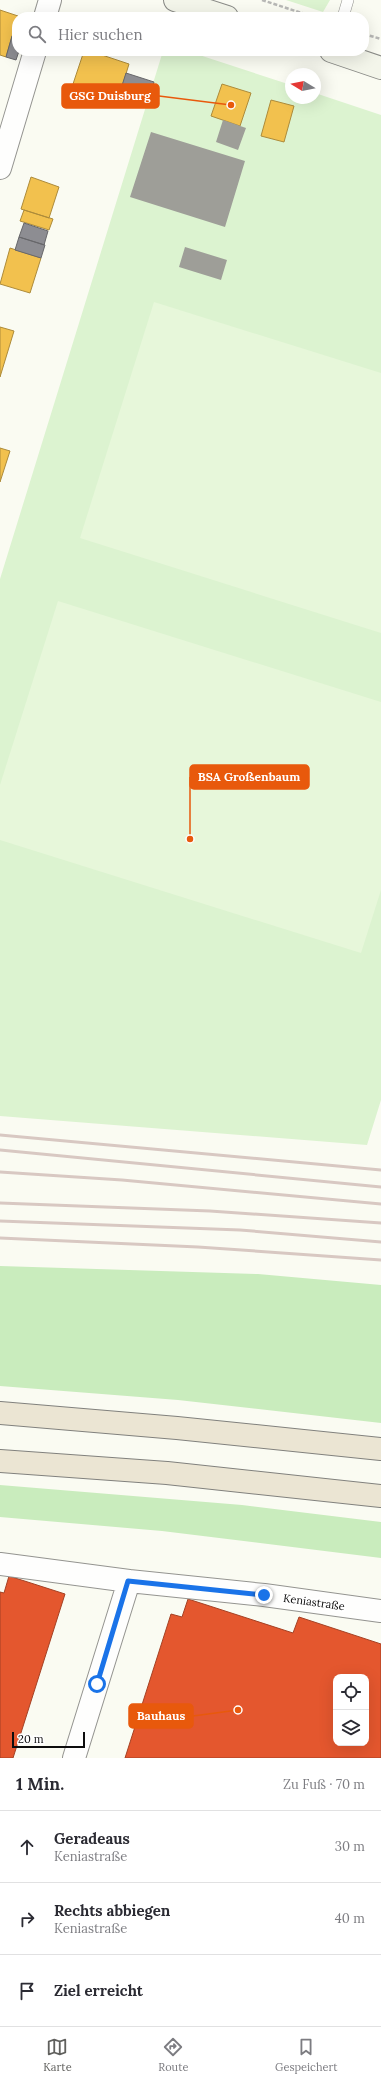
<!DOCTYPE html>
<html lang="de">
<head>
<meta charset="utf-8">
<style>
  :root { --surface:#fff; --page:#f7f7f7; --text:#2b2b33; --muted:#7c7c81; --line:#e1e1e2; --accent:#60605d }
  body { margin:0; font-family:Lora,serif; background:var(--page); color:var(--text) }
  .controls { position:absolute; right:12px; bottom:12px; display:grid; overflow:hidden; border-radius:8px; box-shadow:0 4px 16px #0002 }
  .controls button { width:36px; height:36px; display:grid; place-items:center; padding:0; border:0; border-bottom:1px solid var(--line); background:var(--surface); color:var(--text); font:20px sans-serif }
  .compass { position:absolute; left:285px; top:68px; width:36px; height:36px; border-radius:50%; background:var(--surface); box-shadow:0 4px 16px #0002; rotate:280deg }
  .scale { position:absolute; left:12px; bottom:10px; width:73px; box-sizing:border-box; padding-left:4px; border:2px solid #0d0d0d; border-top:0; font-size:11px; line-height:14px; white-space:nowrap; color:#0d0d0d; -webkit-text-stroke:3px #fff; paint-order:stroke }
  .stop { position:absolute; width:12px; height:12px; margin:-9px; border:3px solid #1a73e8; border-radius:50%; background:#fff }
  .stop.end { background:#1a73e8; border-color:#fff; box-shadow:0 1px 4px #0008 }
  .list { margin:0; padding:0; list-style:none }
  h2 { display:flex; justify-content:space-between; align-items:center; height:52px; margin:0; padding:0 16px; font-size:17px }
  h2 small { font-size:13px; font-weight:400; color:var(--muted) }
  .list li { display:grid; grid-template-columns:26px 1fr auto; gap:12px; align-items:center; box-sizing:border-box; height:72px; padding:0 16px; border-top:1px solid var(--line) }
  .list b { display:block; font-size:15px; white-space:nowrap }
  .list p { margin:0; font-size:13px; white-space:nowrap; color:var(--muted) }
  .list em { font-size:13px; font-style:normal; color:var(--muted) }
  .icon { flex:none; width:22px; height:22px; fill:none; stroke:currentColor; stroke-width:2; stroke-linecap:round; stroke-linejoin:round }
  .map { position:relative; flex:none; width:381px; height:1758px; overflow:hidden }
  .search { position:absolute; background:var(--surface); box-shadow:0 4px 16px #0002; left:12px; right:12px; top:12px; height:44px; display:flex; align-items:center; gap:10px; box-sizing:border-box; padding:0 14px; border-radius:16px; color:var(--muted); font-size:15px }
  .sheet { height:268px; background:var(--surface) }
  nav { display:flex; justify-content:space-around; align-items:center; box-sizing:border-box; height:56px; border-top:1px solid var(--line); background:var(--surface); font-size:11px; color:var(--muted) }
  nav a { display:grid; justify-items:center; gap:2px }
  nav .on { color:var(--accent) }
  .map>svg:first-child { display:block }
</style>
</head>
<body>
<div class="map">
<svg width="381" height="1758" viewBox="0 0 381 1758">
  <rect width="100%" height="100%" fill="#fafbf2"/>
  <path fill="#dcf3d0" d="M286 0H330L323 12Z
    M163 51H187L291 85V98H315V93L381 115V1100L367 1145 0 1116V579Z"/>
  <path fill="#c9ecbd" d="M0 1266 258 1274 381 1285V1423L178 1400 0 1386Z
    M0 1485 242 1505 381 1522V1558L162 1531 0 1517Z"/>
  <path fill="#e7f7da" d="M154 302 381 373V633L80 538Z
    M58 601 381 702V890L361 953 0 840V785Z"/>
  <path fill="#f2c14e" stroke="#ad8b3a" d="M0 10 18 16 6 57 0 55Z
    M84 51H90L129 64 117 103 72 87Z
    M222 84 251 93 240 126 211 116Z
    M271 100 294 106 284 142 261 136Z
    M31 177 59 187 49 218 21 209Z
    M24 210 53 219 49 230 20 221Z
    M10 248 41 258 30 293 0 284Z
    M0 327 14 331 0 377Z
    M0 448 10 451 0 482Z"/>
  <path fill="#e4572e" stroke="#a44124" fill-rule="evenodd" d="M9 1576 65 1594 13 1758H0V1592L4 1593Z
    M188 1599 293 1633 299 1617 381 1644V1758H125L171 1614 182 1617ZM336 1677H366V1743H336Z"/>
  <path fill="#8d8d92" stroke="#67676a" d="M12 36 17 38V51H19L16 60 6 57Z
    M126 73 154 82 146 107 118 98Z
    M24 223 48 231 44 245 19 237Z
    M19 237 45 245 41 258 15 250Z"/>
  <path fill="#9e9e98" d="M223 120 246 128 238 150 216 142Z
    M151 132 245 161 225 227 130 197Z
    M185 247 227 260 221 280 179 267Z"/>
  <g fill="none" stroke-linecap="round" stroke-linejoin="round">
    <g stroke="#949490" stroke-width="12">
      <path id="service" d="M343 17 348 0"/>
    </g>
    <g stroke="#949490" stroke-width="24">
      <path id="minor" d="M45 17 50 0
        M0 168 35 51
        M0 1564 129 1581
        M74 1758 129 1581 264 1595 381 1611"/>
    </g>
    <g stroke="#8a8b87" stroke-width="24">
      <path id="secondary" d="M175 0 227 17
        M331 51 381 68"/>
    </g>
    <g stroke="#81817d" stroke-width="24">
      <path id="motorway" d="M0 1413 177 1428 381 1449
        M0 1461 167 1473 381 1496"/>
    </g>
    <path stroke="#b8b8b6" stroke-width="2.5" stroke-dasharray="4 2" stroke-linecap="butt" d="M262 0 314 17
      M364 34 381 39"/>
    <use href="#service" stroke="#fefefd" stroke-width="11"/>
    <use href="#minor" stroke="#fefefd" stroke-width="22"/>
    <use href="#secondary" stroke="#f3f5ea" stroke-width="22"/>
    <use href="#motorway" stroke="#ebe5d3" stroke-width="22"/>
    <path stroke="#d8c8c2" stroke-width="3" d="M0 1135 381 1170
      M0 1150 381 1187
      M0 1172 122 1180 381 1204
      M0 1203 210 1211 381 1223
      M0 1221 240 1230 381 1242
      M0 1238 198 1247 381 1260"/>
  </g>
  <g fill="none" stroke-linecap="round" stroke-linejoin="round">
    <path stroke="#1a73e8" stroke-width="5" d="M97 1684 128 1581 264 1595"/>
  </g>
  <g text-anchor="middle" stroke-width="4" stroke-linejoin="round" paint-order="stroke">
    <g font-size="11" fill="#0d0d0d" stroke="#fff">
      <text transform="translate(314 1602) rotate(8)" y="4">Keniastraße</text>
    </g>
  </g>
  <path fill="none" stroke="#e8590c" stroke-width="1.5" d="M231 105L159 96M190 839L190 777M238 1710L193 1716"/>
  <g fill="#e8590c" stroke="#fff" stroke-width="1.5">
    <circle cx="231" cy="105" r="4"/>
    <circle cx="190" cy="839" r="4"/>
    <circle cx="238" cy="1710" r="4"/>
  </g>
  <g fill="#e8590c" stroke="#e8590c" stroke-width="1.5">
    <rect x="62" y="84" width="97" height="24" rx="4"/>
    <rect x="190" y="765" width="119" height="24" rx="4"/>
    <rect x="129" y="1704" width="64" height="24" rx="4"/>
  </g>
  <g font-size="12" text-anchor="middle" font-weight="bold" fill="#fff">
    <text x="110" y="100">GSG Duisburg</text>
    <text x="249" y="781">BSA Großenbaum</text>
    <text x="161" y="1720">Bauhaus</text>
  </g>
</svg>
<div class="controls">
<button><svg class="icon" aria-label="locate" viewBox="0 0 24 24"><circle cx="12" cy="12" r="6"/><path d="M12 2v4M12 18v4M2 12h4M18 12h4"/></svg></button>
<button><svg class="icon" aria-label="layers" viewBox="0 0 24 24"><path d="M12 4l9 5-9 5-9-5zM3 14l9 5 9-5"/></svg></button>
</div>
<svg class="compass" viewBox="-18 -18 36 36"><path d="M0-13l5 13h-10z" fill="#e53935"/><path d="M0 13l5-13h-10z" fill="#7c7c81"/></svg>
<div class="scale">20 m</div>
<div class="stop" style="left:97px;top:1684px"></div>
<div class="stop end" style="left:264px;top:1595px"></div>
<div class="search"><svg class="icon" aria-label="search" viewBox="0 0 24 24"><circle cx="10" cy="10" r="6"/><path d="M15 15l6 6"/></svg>Hier suchen</div>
</div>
<section class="sheet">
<h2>1 Min.<small>Zu Fuß · 70 m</small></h2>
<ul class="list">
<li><svg class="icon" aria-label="ahead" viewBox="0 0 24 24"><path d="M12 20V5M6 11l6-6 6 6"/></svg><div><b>Geradeaus</b><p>Keniastraße</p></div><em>30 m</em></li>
<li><svg class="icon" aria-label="right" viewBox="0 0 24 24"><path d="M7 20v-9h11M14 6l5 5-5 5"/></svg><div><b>Rechts abbiegen</b><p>Keniastraße</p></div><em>40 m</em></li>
<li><svg class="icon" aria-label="arrive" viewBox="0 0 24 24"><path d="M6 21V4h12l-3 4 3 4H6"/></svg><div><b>Ziel erreicht</b></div></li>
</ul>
</section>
<nav>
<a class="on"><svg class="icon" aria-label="map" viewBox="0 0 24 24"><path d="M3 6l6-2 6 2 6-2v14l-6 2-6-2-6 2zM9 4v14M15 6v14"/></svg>Karte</a>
<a><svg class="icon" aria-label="directions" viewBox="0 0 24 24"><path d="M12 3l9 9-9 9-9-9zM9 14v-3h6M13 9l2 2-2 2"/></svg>Route</a>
<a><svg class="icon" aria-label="saved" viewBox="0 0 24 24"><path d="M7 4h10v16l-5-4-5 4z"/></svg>Gespeichert</a>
</nav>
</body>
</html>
